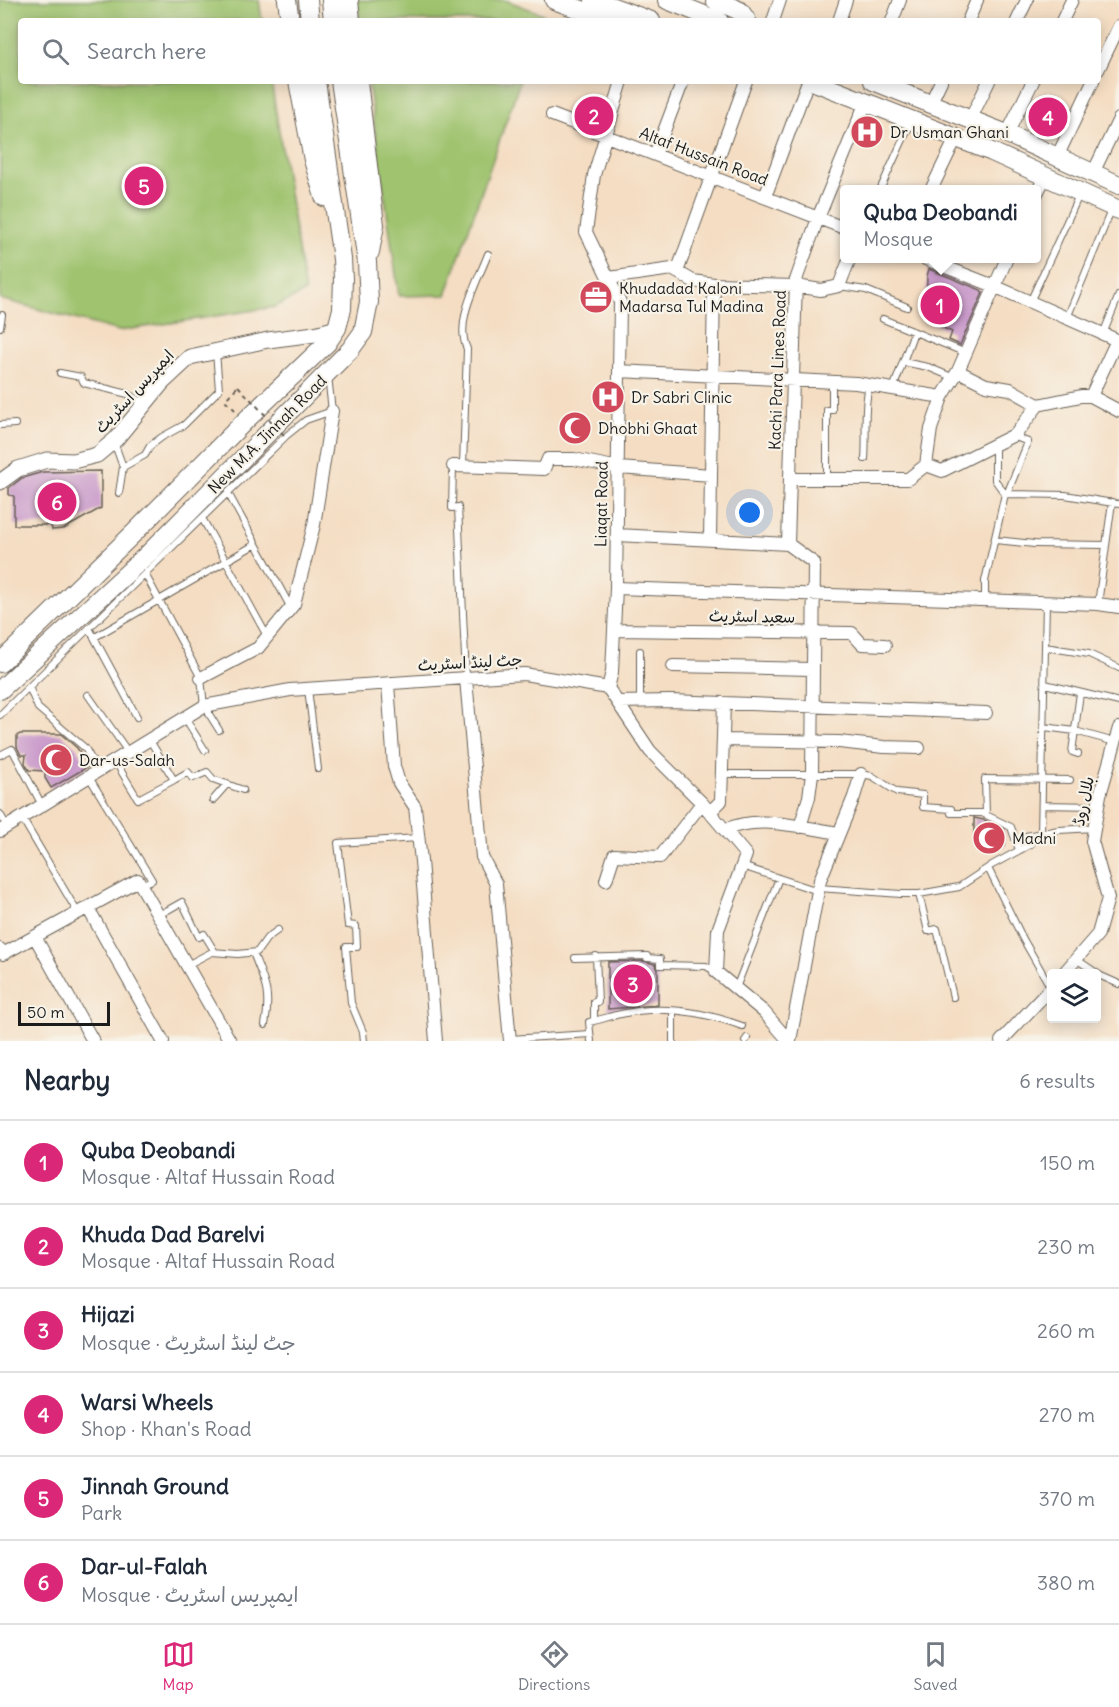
<!DOCTYPE html>
<html lang="en">
<head>
<meta charset="utf-8">
<style>
  :root { --surface:#fff; --page:#f2f2f3; --text:#1f2937; --muted:#747a83; --line:#e0e1e3; --accent:#db2777 }
  body { margin:0; font-family:Delius,"Playpen Sans Arabic",sans-serif; background:var(--page); color:var(--text) }
  .controls { position:absolute; right:18px; bottom:18px; display:grid; overflow:hidden; border-radius:6px; box-shadow:0 3px 15px #0003 }
  .controls button { width:54px; height:54px; display:grid; place-items:center; padding:0; border:0; border-bottom:2px solid var(--line); background:var(--surface); color:var(--text); font:30px sans-serif }
  .scale { position:absolute; left:18px; bottom:15px; width:92px; box-sizing:border-box; padding-left:6px; border:3px solid #1c1c1c; border-top:0; font-size:16px; line-height:21px; white-space:nowrap; color:#1c1c1c; -webkit-text-stroke:4px #f7f3e8; paint-order:stroke }
  .you { position:absolute; left:750px; top:513px; width:21px; height:21px; margin:-15px; border:4px solid #fff; border-radius:50%; background:#1a73e8; box-shadow:0 0 0 9px #1a73e833 }
  .badge { display:grid; place-items:center; width:39px; height:39px; border-radius:50%; background:var(--accent); color:#fff; font-size:20px; font-weight:700 }
  .pin { position:absolute; translate:-50% -50%; border:3px solid #fff; box-shadow:0 2px 6px #0006 }
  .popup { position:absolute; left:840px; top:185px; width:201px; height:78px; box-sizing:border-box; display:grid; place-content:center; border-radius:6px; background:var(--surface); filter:drop-shadow(0 2px 4px #0005); font-size:20px; white-space:nowrap; color:var(--muted) }
  .popup b { font-size:22px; color:var(--text) }
  .popup::after { content:''; position:absolute; left:50%; top:100%; margin-left:-12px; border:12px solid transparent; border-top-color:var(--surface) }
  .list { margin:0; padding:0; list-style:none }
  h2 { display:flex; justify-content:space-between; align-items:center; height:78px; margin:0; padding:0 24px; font-size:26px }
  h2 small { font-size:20px; font-weight:400; color:var(--muted) }
  .list li { display:grid; grid-template-columns:39px 1fr auto; gap:18px; align-items:center; box-sizing:border-box; height:84px; padding:0 24px; border-top:2px solid var(--line) }
  .list b { display:block; font-size:22px; white-space:nowrap }
  .list p { margin:0; font-size:20px; white-space:nowrap; color:var(--muted) }
  .list em { font-size:20px; font-style:normal; color:var(--muted) }
  .icon { flex:none; width:33px; height:33px; fill:none; stroke:currentColor; stroke-width:2; stroke-linecap:round; stroke-linejoin:round }
  .map { position:relative; flex:none; width:1119px; height:1041px; overflow:hidden }
  .search { position:absolute; background:var(--surface); box-shadow:0 3px 15px #0003; left:18px; right:18px; top:18px; height:66px; display:flex; align-items:center; gap:15px; box-sizing:border-box; padding:0 21px; border-radius:6px; color:var(--muted); font-size:22px }
  .sheet { height:582px; background:var(--surface) }
  nav { display:flex; justify-content:space-around; align-items:center; box-sizing:border-box; height:84px; border-top:2px solid var(--line); background:var(--surface); font-size:16px; color:var(--muted) }
  nav a { display:grid; justify-items:center; gap:3px }
  nav .on { color:var(--accent) }
  .map>svg:first-child { display:block }
</style>
</head>
<body>
<div class="map">
<svg width="1119" height="1041" viewBox="0 0 1119 1041">
  <rect width="100%" height="100%" fill="#f7f3e8"/>
  <filter id="ink" filterUnits="userSpaceOnUse"><feTurbulence type="fractalNoise" baseFrequency=".0167" numOctaves="2"/><feDisplacementMap in="SourceGraphic" scale="12" xChannelSelector="R" yChannelSelector="G"/><feConvolveMatrix kernelMatrix="1 2 1 2 8 2 1 2 1" color-interpolation-filters="sRGB"/></filter>
  <filter id="wash" filterUnits="userSpaceOnUse"><feTurbulence type="fractalNoise" baseFrequency=".008" numOctaves="4" result="noise"/><feDisplacementMap in="SourceGraphic" scale="24" xChannelSelector="R" yChannelSelector="G"/><feGaussianBlur stdDeviation="1.35" result="paint"/><feColorMatrix in="noise" values="0 0 0 0 0 0 0 0 0 0 0 0 0 0 0 0 0 1.4 0 .05"/><feComposite in="paint" operator="in"/></filter>
  <g filter="url(#wash)">
    <rect width="100%" height="100%" fill="#f4ddc2"/>
    <path fill="#9fc36e" stroke="#5e7045" stroke-width="1.5" d="M0 0H259L262 21H21V81H271L305 292 275 307 119 331 0 299Z
      M357 0H505L543 14 541 21H360Z
      M368 81H520L446 295 399 296Z"/>
    <g id="blocks">
      <path fill="#c99aca" d="M929 269 981 290 983 293 960 345 949 340 952 332 926 320 927 276Z
        M101 471V508L64 529 52 530 51 525H14V496L9 495V488L22 478 43 472Z
        M20 734H61L77 748 89 766 51 788 45 778V771L29 770 25 763 26 755H21L17 747V736Z
        M974 818 984 820 1004 829 1005 846H974Z
        M643 961 655 964 658 970V1005L608 1009V962Z"/>
    </g>
  </g>
  <g filter="url(#ink)">
    <use href="#blocks" fill-opacity="0" stroke="#686056" stroke-width="1.5"/>
    <g fill="none" stroke-linecap="round" stroke-linejoin="round">
      <g stroke="#686056" stroke-width="8">
        <path id="service" d="M880 190 911 122
          M839 286 866 290 907 307
          M1030 302 1080 193
          M1067 318 1112 208
          M883 319 966 353
          M0 327 2 315
          M1103 334 1119 295
          M903 362 928 367 954 378
          M60 373 81 377 84 383 128 394 145 404
          M893 389 914 332
          M0 425 15 424
          M114 442 123 467 119 493
          M995 446V480L1005 494 1065 495 1119 504
          M865 459C867 434 863 410 869 385
          M453 466 452 508 458 507 466 678
          M463 466 467 349C454 321 478 281 488 254
          M123 467 145 455 150 446 162 437 184 425 219 390 216 352
          M827 479V410H832V382
          M228 493 291 608
          M1007 494 1028 442 1013 436
          M202 518 267 636
          M995 540 1035 544 1106 545
          M145 574 201 678 204 706
          M985 600V581L1005 494
          M1098 604 1112 502
          M89 628 137 717
          M95 637 256 544
          M1045 647 1089 654 1119 668
          M640 651V701
          M1045 684 1119 702
          M29 687 38 708 85 748 98 771
          M308 689 318 769
          M88 695 128 752
          M209 705V714L219 730
          M0 715 286 436 306 420 332 411 328 376
          M185 718 205 750
          M1044 727 1075 731 1115 742
          M1078 754 1072 752 1080 693
          M0 755 12 749 42 805
          M115 761 138 799 174 780 149 739
          M722 774H861L872 776 897 792 923 795V807L951 809V813H982L1011 827 1019 850
          M89 777 152 880 141 885
          M174 780 188 772 193 778 207 772 213 779 243 790
          M213 800 227 784
          M1042 805 1098 806
          M0 814 7 826
          M986 815 985 779 1070 780
          M22 818 78 913
          M1041 833 1046 602
          M742 866 818 891
          M988 868 1023 939 1051 988
          M819 888 901 894H919L959 887 992 865 1031 844 1026 836 1059 830 1094 828
          M919 894 928 931 937 929 953 997
          M159 915 182 902 199 937 204 934 215 952
          M253 953C265 983 271 992 265 1025
          M575 958 647 956V958L660 959V965L706 966 716 972
          M1076 959 1101 976 1119 984
          M187 965 212 952 238 954 257 952 267 938 278 930
          M736 988 779 878
          M673 1011V1041
          M594 1021V1002H598L596 956
          M510 1039 590 1034
          M364 1041 363 1032 351 1003 346 947H357L356 926 348 925 338 843 418 838
          M591 1041 589 1022C600 1020 610 1016 621 1014 661 1005 704 1012 742 1026
          M745 1041 747 1038"/>
      </g>
      <g stroke="#686056" stroke-width="14">
        <path id="minor" d="M773 21 780 0
          M839 21 846 0
          M892 21 900 0
          M968 21 977 0
          M1017 21 1027 0
          M1062 21 1072 0
          M1098 70 1119 26
          M930 104 941 81
          M552 115 844 228
          M970 120 989 81
          M1007 134 1033 81
          M655 155 683 81
          M1057 157 1093 81
          M1093 173 1119 119
          M931 190 956 138
          M1036 195 1045 177
          M765 197 808 81
          M923 258 994 286 1119 341
          M677 272 746 81
          M609 278 672 269 693 281 714 284 796 286 821 290 839 286 850 258
          M619 371 856 383 942 397
          M958 371 986 385 1010 389 1038 405
          M1091 396 1117 340
          M926 465 931 429 942 397 958 371 1007 258
          M926 465 942 471 1016 434 1038 405 1081 396H1091L1119 411
          M453 466 544 469 548 459H574L619 468 711 475
          M790 479H908L926 465
          M617 535 788 544
          M710 540 714 284
          M788 544 796 280 818 218 866 102
          M788 544 814 563 812 774 809 797 800 827
          M616 588 1098 604 1119 607
          M614 630 852 633 862 644 885 645
          M673 666 812 669
          M201 678 258 648 294 604 314 525 332 411
          M466 679 482 857 496 884 510 1041
          M388 684 394 766 399 783 415 807 421 861 436 1041
          M608 688 612 672 616 588 620 302 586 232 594 175 622 81
          M618 702 670 701 986 713
          M723 740 839 742 884 747 919 748
          M710 812 721 801 724 703
          M725 830C759 814 804 828 839 833
          M0 831 204 706 290 690 524 674 608 688 650 751 702 803 746 855 718 930 716 972 764 1012 789 1041
          M606 880 614 855 660 857 702 803
          M88 908 163 1041
          M35 937 93 1041
          M0 949 3 954 138 880 230 1041
          M1063 974 1098 934 1108 898 1092 841 1100 795 1119 728
          M790 1041 820 880 854 797 861 774
          M1001 1041 1052 987"/>
      </g>
      <g stroke="#686056" stroke-width="17">
        <path id="tertiary" d="M0 482 18 469 47 460 73 461 97 455 116 439 162 383 190 357 268 340 315 334 337 328"/>
      </g>
      <g stroke="#686056" stroke-width="20">
        <path id="primary" d="M287 0 290 21
          M308 0 310 21
          M331 0 333 21
          M349 0 351 21
          M554 0 612 21
          M594 0 651 21
          M667 0 719 21
          M715 0 740 11 747 21
          M298 81 313 160 324 197
          M358 81 375 225 370 252
          M812 81 992 152 1119 210
          M873 81 1007 134 1119 185
          M0 663 135 532 245 421 327 343 337 328 342 309 343 279 342 259 316 81
          M0 690 150 552 350 350 363 332 369 302 367 262 340 81"/>
      </g>
      <path stroke="#686056" stroke-width="2" stroke-dasharray="4.5 4.5" stroke-linecap="butt" d="M235 410 225 400 238 386"/>
      <use href="#service" stroke="#fff" stroke-width="6"/>
      <use href="#minor" stroke="#fff" stroke-width="12"/>
      <use href="#tertiary" stroke="#fff" stroke-width="15"/>
      <use href="#primary" stroke="#fff" stroke-width="18"/>
      <path stroke="#686056" stroke-width="2" stroke-dasharray="4.5 4.5" stroke-linecap="butt" d="M238 386 284 435"/>
    </g>
  </g>
  <defs>
    <g id="hospital-disc" transform="scale(1.725)"><circle r="9.5" fill="#d1495b" stroke="#f7f3e8"/><path d="M-5-5h3v3.5h4V-5h3V5h-3V1.5h-4V5h-3Z" fill="#fff"/></g>
    <g id="office-disc" transform="scale(1.725)"><circle r="9.5" fill="#d1495b" stroke="#f7f3e8"/><path d="M-6-3h4V-5.5h4V-3h4V5H-6ZM-1-4.5V-3h2v-1.5ZM-6 0V1H6V0Z" fill="#fff"/></g>
    <g id="mosque-disc" transform="scale(1.725)"><circle r="9.5" fill="#d1495b" stroke="#f7f3e8"/><path d="M3.5-4.9A6 6 0 1 0 3.5 4.9A5 5 0 1 1 3.5-4.9Z" fill="#fff"/></g>
  </defs>
  <g fill-rule="evenodd">
    <use href="#hospital-disc" x="867" y="132"/>
    <use href="#office-disc" x="596" y="297"/>
    <use href="#hospital-disc" x="608" y="397"/>
    <use href="#mosque-disc" x="575" y="428"/>
    <use href="#mosque-disc" x="56" y="760"/>
    <use href="#mosque-disc" x="989" y="838"/>
  </g>
  <g text-anchor="middle" stroke-width="4.5" stroke-linejoin="round" paint-order="stroke">
    <g font-size="16" fill="#1c1c1c" stroke="#f7f3e8" text-anchor="start">
      <text x="890" y="138">Dr Usman Ghani</text>
      <text x="619" y="294">Khudadad Kaloni<tspan x="619" dy="18">Madarsa Tul Madina</tspan></text>
      <text x="631" y="403">Dr Sabri Clinic</text>
      <text x="598" y="434">Dhobhi Ghaat</text>
      <text x="79" y="766">Dar-us-Salah</text>
      <text x="1012" y="844">Madni</text>
    </g>
    <g font-size="16" fill="#1c1c1c" stroke="#f7f3e8">
      <text transform="translate(704 156) rotate(21)" y="6">Altaf Hussain Road</text>
      <text transform="translate(777 370) rotate(-88)" y="6">Kachi Para Lines Road</text>
      <text transform="translate(134 391) rotate(-47)" y="6">ایمپریس اسٹریٹ</text>
      <text transform="translate(267 434) rotate(-45)" y="6">New M.A. Jinnah Road</text>
      <text transform="translate(601 504) rotate(-89)" y="6">Liaqat Road</text>
      <text transform="translate(752 616) rotate(1)" y="6">سعید اسٹریٹ</text>
      <text transform="translate(470 662) rotate(-3)" y="6">جٹ لینڈ اسٹریٹ</text>
      <text transform="translate(1083 801) rotate(-78)" y="6">بلال روڈ</text>
    </g>
  </g>
</svg>
<div class="controls">
<button><svg class="icon" aria-label="layers" viewBox="0 0 24 24"><path d="M12 4l9 5-9 5-9-5zM3 14l9 5 9-5"/></svg></button>
</div>
<div class="scale">50 m</div>
<div class="you"></div>
<div class="pin badge" style="left:940px;top:305px">1</div>
<div class="popup"><b>Quba Deobandi</b>Mosque</div>
<div class="pin badge" style="left:594px;top:116px">2</div>
<div class="pin badge" style="left:633px;top:984px">3</div>
<div class="pin badge" style="left:1048px;top:117px">4</div>
<div class="pin badge" style="left:144px;top:186px">5</div>
<div class="pin badge" style="left:57px;top:502px">6</div>
<div class="search"><svg class="icon" aria-label="search" viewBox="0 0 24 24"><circle cx="10" cy="10" r="6"/><path d="M15 15l6 6"/></svg>Search here</div>
</div>
<section class="sheet">
<h2>Nearby<small>6 results</small></h2>
<ul class="list">
<li><span class="badge">1</span><div><b>Quba Deobandi</b><p>Mosque · Altaf Hussain Road</p></div><em>150 m</em></li>
<li><span class="badge">2</span><div><b>Khuda Dad Barelvi</b><p>Mosque · Altaf Hussain Road</p></div><em>230 m</em></li>
<li><span class="badge">3</span><div><b>Hijazi</b><p>Mosque · جٹ لینڈ اسٹریٹ</p></div><em>260 m</em></li>
<li><span class="badge">4</span><div><b>Warsi Wheels</b><p>Shop · Khan's Road</p></div><em>270 m</em></li>
<li><span class="badge">5</span><div><b>Jinnah Ground</b><p>Park</p></div><em>370 m</em></li>
<li><span class="badge">6</span><div><b>Dar-ul-Falah</b><p>Mosque · ایمپریس اسٹریٹ</p></div><em>380 m</em></li>
</ul>
</section>
<nav>
<a class="on"><svg class="icon" aria-label="map" viewBox="0 0 24 24"><path d="M3 6l6-2 6 2 6-2v14l-6 2-6-2-6 2zM9 4v14M15 6v14"/></svg>Map</a>
<a><svg class="icon" aria-label="directions" viewBox="0 0 24 24"><path d="M12 3l9 9-9 9-9-9zM9 14v-3h6M13 9l2 2-2 2"/></svg>Directions</a>
<a><svg class="icon" aria-label="saved" viewBox="0 0 24 24"><path d="M7 4h10v16l-5-4-5 4z"/></svg>Saved</a>
</nav>
</body>
</html>
